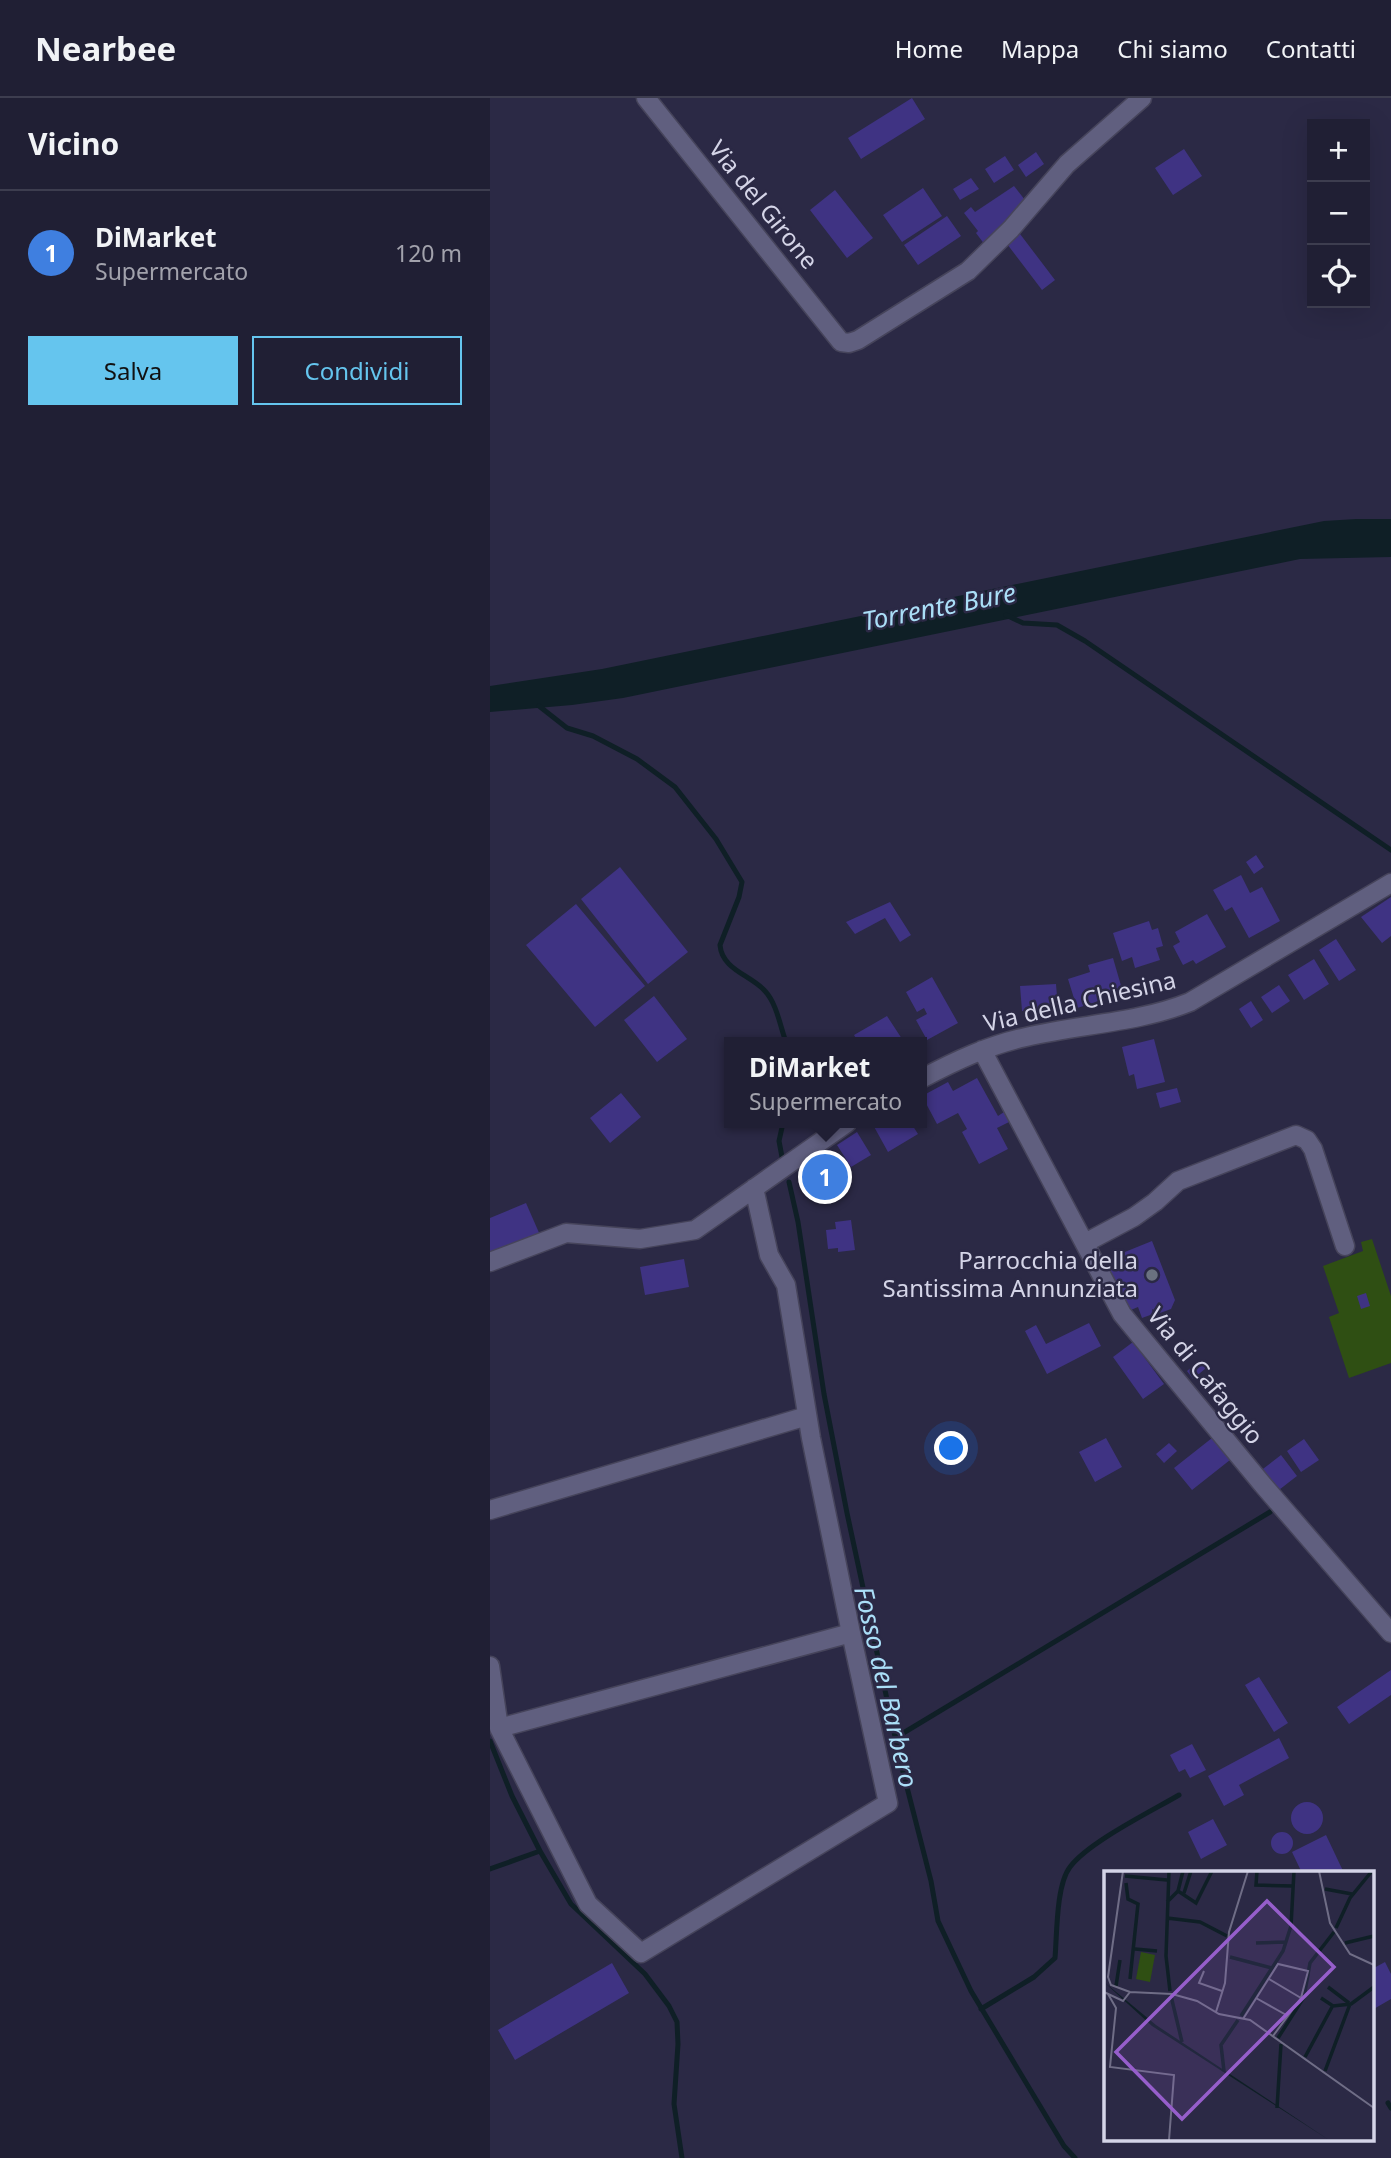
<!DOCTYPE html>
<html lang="it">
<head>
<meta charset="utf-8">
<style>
  :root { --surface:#201f34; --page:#28273c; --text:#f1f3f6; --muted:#a2a2ac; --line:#3d3d4f; --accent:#65c5ee }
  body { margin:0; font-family:"Noto Sans",sans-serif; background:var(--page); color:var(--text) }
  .controls { position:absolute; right:21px; top:21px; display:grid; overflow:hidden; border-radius:0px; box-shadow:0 7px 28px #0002 }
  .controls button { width:63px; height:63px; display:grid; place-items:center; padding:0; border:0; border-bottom:2px solid var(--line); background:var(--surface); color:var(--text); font:35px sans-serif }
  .you { position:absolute; left:462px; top:1351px; width:24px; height:24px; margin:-18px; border:5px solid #fff; border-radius:50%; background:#1a73e8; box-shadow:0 0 0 10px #1a73e833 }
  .badge { display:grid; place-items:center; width:46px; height:46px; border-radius:50%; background:var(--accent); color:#fff; font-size:23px; font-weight:700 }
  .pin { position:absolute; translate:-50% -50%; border:4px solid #fff; box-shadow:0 2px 7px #0006 }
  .popup { position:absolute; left:234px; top:939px; width:203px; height:91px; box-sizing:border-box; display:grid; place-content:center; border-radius:0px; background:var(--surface); filter:drop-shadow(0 2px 5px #0005); font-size:23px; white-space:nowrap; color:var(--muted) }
  .popup b { font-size:26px; color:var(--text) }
  .popup::after { content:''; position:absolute; left:50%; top:100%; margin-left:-14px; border:14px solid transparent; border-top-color:var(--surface) }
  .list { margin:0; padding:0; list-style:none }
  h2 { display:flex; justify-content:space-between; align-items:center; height:91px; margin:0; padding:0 28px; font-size:30px }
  h2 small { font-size:23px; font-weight:400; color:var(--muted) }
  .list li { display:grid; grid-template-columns:46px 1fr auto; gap:21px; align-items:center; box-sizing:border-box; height:126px; padding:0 28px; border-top:2px solid var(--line) }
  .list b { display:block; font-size:26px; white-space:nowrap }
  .list p { margin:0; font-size:23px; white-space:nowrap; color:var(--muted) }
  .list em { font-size:23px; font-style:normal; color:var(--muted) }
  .actions { display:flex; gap:14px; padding:21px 28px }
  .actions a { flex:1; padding:16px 0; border:2px solid var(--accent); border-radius:0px; text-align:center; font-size:24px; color:var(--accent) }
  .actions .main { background:var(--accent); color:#111 }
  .icon { flex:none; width:38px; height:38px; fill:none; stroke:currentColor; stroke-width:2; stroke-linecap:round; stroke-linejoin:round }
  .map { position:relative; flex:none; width:901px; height:2060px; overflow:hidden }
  header { display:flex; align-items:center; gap:42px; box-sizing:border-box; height:98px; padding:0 35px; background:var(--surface); border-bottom:2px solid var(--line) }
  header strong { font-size:33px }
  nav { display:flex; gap:38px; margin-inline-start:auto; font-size:24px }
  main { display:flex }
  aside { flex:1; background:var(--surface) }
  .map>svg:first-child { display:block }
</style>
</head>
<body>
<header>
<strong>Nearbee</strong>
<nav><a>Home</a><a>Mappa</a><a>Chi siamo</a><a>Contatti</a></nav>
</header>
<main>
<aside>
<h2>Vicino<small></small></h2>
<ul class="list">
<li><span class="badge" style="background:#3f7fe0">1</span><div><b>DiMarket</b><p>Supermercato</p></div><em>120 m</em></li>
</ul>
<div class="actions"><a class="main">Salva</a><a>Condividi</a></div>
</aside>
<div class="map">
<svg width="901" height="2060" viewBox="0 0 901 2060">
  <rect width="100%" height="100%" fill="#2b2945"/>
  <path fill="#2f4f13" d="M882 1141 901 1198V1265L859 1280 839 1219 849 1215 833 1168 873 1153 871 1144Z"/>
  <path fill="#0f1f26" d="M866 421H901V459L810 461 133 600 82 607 0 614V588L112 571 834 423Z"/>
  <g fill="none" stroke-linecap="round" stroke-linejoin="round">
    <path stroke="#0f1f26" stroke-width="5" d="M516 517 533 525 567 527 595 543 901 752
      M49 608 77 630 103 638 147 661 185 689 226 741 252 784 249 799 230 847C232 872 261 877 275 893 287 906 290 928 296 944
      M292 1059 289 1043 293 1025
      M299 1084 308 1124 334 1296 357 1415 410 1662 441 1783 448 1823 481 1893 574 2048 585 2060
      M405 1640 780 1414
      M0 1643 22 1698 50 1753 81 1806 155 1876 179 1908 187 1924 188 1946 184 2006 192 2060
      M0 1771 50 1753
      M491 1911 544 1879 565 1860C567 1837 566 1787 580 1769 599 1744 660 1714 689 1697
      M898 2005 901 2010"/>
  </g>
  <path fill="#3f3383" d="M422 0 435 21 371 61 358 40Z
    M694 51 712 78 683 97 665 70Z
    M546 54 554 66 536 79 528 67Z
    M515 58 524 72 504 85 495 71Z
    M481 80 489 91 470 102 463 91Z
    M524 88 535 102 527 109 530 112 495 147 486 135 488 133 474 115 481 109 485 114Z
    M433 90 452 118 412 144 393 117Z
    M345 92 383 140 357 160 320 112Z
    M457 118 471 138 428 167 414 147Z
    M527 132 565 182 552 192 514 142Z
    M766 757 774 769 764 776 756 764Z
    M130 769 198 854 158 886 91 801Z
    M751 777 760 795 772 789 790 823 759 840 742 809 735 813 723 792Z
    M901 799V838L892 845 871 819Z
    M400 804 421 837 410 844 395 820 365 836 356 824Z
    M86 806 155 888 105 929 36 847Z
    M717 816 736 849 706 866 703 862 693 867 683 848 690 844 685 834Z
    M659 823 662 832 668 830 673 848 666 850 670 862 645 870 642 859 632 863 623 835Z
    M846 841 866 872 849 883 829 852Z
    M623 860 632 891 608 898 610 903 587 910 578 881 600 874 598 867Z
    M824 861 839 886 814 902 798 877Z
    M442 879 468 925 437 942 426 922 437 916 434 910 427 914 416 894Z
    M566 886 568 911 532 913 530 888Z
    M789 887 800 903 782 915 771 899Z
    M164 898 197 941 167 964 134 922Z
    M761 903 773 922 761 930 749 911Z
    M397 918 414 944H368L364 937Z
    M664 941 675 984 647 991 644 976 639 978 632 949Z
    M487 980 508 1018 514 1014 519 1024 507 1030 518 1051 489 1066 472 1034 477 1031 468 1015 447 1026 432 998 458 984 463 993Z
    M687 990 691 1004 670 1010 666 995Z
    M131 995 151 1019 120 1045 100 1020Z
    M382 1025H421L428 1036 398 1054Z
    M367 1034 381 1057 361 1069 347 1047Z
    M336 1057 349 1079 324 1094 311 1072Z
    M36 1105 50 1137 0 1159V1120Z
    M361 1122 365 1152 348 1154V1150L338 1151 336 1132 346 1131 345 1124Z
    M662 1143 685 1202 681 1211 670 1215 662 1211 663 1216 652 1220 648 1209 636 1214 615 1162Z
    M194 1161 199 1189 155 1197 150 1169Z
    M876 1195 880 1208 871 1211 867 1198Z
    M599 1225 611 1248 557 1276 535 1233 546 1227 556 1246Z
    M643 1244 674 1286 653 1301 623 1259Z
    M710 1262 716 1270 703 1281 697 1273Z
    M616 1340 632 1369 605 1384 589 1354Z
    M722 1340 740 1362 702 1392 684 1370Z
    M814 1341 829 1362 811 1374 797 1353Z
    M679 1345 687 1353 674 1365 666 1356Z
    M791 1357 807 1378 785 1395 769 1374Z
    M901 1572V1597L859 1626 847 1609Z
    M769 1579 798 1625 784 1634 755 1587Z
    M789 1640 799 1660 749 1687 754 1697 734 1708 718 1678Z
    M702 1646 716 1672 700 1680 695 1671 689 1674 680 1657Z
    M801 1720a16 16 0 1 1 32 0a16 16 0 1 1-32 0Z
    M723 1721 737 1747 711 1761 698 1734Z
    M781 1745a11 11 0 1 1 22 0a11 11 0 1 1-22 0Z
    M836 1737 854 1775H812L802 1754Z
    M895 1864 901 1876V1901L882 1912V1871Z
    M122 1865 139 1895 25 1962 8 1932Z"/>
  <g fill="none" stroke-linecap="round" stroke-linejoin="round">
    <g stroke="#46445b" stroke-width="21">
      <path id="minor" d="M156 0 351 244 359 245 368 242 478 173 521 131 577 66 652 0
        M492 952 632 1216 773 1387 901 1535
        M431 981C465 963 499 947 536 939 591 926 648 925 700 904L901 785
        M595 1145 644 1119 665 1104 688 1083 806 1037 817 1042 823 1051 855 1148
        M0 1164 76 1135 150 1141 205 1132 357 1025
        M0 1412 317 1318
        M0 1568 9 1630 98 1806 151 1855 398 1705 361 1535 321 1340 296 1187 279 1157 264 1090
        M9 1630 361 1535"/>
    </g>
    <use href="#minor" stroke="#605f7f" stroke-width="18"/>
  </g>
  <circle fill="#6b7280" stroke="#2b2945" stroke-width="2.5" cx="662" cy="1177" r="7"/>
  <g text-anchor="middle" stroke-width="5" stroke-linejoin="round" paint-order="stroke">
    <g font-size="24" fill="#d4d4e7" stroke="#2b2945">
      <text transform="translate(273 107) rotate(51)" y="8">Via del Girone</text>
      <text transform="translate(590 904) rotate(-13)" y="8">Via della Chiesina</text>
      <text transform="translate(715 1278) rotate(51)" y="8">Via di Cafaggio</text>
    </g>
    <g font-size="24" fill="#d4d4e7" stroke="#2b2945" text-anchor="end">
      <text x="648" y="1171">Parrocchia della<tspan x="648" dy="28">Santissima Annunziata</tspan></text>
    </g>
    <g font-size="26" font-style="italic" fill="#aadef7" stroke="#2b2945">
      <text transform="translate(449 509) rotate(-11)" y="9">Torrente Bure</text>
      <text transform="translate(396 1589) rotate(77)" y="9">Fosso del Barbero</text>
    </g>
  </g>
  <g transform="translate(614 1773)">
    <rect width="270" height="270" fill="#2b2945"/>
    <path d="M37 81 51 84 46 111 32 108Z" fill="#2f4f13"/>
    <path d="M0 111 52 154 225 269 48 155Z" fill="#0f1f26"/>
    <path fill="none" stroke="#0f1f26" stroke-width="3.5" d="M65 0 62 85 66 120M153 0 152 14 189 15M21 5 63 9M22 12 24 28 34 33 26 108M221 18 248 23M74 20 92 32 108 0M80 22 87 0M63 31 74 20 79 0M63 47 96 51 123 65M232 57 246 27 268 0M152 72 182 71M241 72 270 65M31 78 53 80M126 86 168 97M12 115 16 89M224 116 245 132M67 125 78 171M217 127 229 135 247 133 270 116M137 145 179 80 187 55 190 0M174 167 200 126 206 92 230 61M201 186 228 136M120 200 117 174 134 149M221 200 246 133M173 237 177 173"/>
    <path fill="none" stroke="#6f6d86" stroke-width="2" d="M19 0 4 106 7 114 26 121M215 0 226 52 246 83 270 94M100 100 95 112 118 120M165 108 197 127M0 121 19 130 26 121 68 123 93 130 115 143 146 149 270 237M4 123 12 137 6 196 70 204 65 269M152 127 184 145M112 141 121 112 125 61 144 0M139 148 174 93 204 100 197 127 169 165"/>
    <path fill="#965ecb" fill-opacity="0.15" stroke="#965ecb" stroke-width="3.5" d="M163 30 230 96 78 248 12 181Z"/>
    <rect width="270" height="270" fill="none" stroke="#d4d4e7" stroke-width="3.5"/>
  </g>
</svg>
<div class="controls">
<button>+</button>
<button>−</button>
<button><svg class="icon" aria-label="locate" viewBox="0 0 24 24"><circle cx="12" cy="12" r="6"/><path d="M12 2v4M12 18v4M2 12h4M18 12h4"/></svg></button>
</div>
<div class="you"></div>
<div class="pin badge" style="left:335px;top:1079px;background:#3f7fe0">1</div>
<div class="popup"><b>DiMarket</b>Supermercato</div>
</div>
</main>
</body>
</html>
